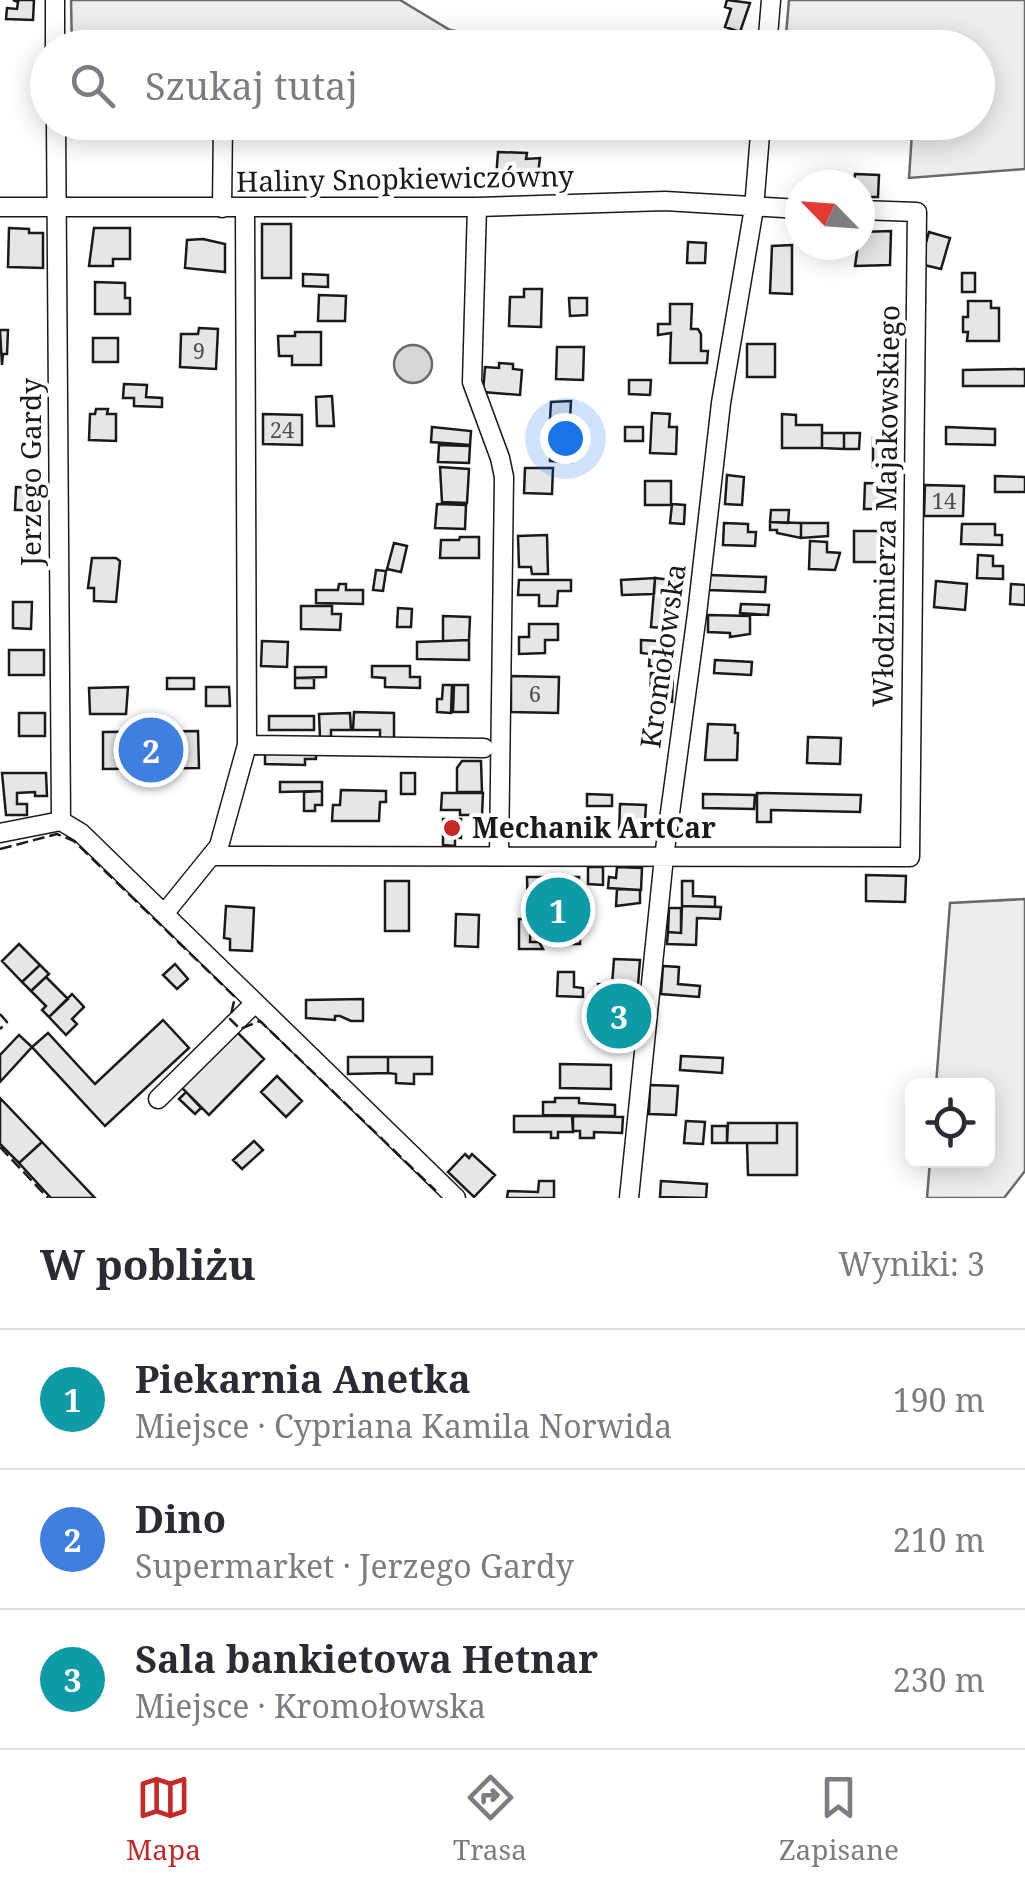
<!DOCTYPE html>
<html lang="pl">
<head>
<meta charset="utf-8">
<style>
  :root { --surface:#fff; --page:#f7f7f7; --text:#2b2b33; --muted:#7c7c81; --line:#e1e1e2; --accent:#c62828 }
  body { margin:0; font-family:"Noto Serif",serif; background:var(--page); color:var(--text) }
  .controls { position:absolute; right:30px; bottom:30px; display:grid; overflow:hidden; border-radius:15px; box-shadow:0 5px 25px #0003 }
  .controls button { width:90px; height:90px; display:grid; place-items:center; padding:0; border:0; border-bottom:2px solid var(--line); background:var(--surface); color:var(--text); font:50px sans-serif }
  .compass { position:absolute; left:785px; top:170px; width:90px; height:90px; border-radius:50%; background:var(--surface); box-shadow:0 5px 25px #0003; rotate:295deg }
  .you { position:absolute; left:565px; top:438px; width:35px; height:35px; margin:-25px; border:8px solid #fff; border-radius:50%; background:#1a73e8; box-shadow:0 0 0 15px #1a73e833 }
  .badge { display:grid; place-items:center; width:65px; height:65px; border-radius:50%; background:var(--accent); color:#fff; font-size:32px; font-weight:700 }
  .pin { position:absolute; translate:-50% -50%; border:5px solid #fff; box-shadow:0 2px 10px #0006 }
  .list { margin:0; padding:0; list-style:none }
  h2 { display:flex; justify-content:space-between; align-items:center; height:130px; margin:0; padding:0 40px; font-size:42px }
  h2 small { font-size:32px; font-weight:400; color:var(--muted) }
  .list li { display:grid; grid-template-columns:65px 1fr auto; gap:30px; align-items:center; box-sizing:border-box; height:140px; padding:0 40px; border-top:2px solid var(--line) }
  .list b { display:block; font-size:38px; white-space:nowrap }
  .list p { margin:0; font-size:32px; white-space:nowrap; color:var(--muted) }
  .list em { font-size:32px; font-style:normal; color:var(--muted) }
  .icon { flex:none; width:55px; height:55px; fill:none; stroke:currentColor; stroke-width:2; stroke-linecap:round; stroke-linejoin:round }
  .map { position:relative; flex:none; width:1025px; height:1198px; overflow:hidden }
  .search { position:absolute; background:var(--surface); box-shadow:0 5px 25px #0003; left:30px; right:30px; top:30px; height:110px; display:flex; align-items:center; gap:25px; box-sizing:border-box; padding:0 35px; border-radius:55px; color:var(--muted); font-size:38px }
  .sheet { height:550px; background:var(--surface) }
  nav { display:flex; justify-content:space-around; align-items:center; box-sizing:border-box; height:140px; border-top:2px solid var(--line); background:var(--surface); font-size:28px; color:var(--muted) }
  nav a { display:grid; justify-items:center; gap:5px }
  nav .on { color:var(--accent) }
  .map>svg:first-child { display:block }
</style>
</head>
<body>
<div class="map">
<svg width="1025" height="1198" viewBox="0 0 1025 1198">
  <rect width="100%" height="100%" fill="#fff"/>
  <path fill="#ededed" stroke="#6a6a6a" stroke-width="2.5" d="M71 0H400L450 30 541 47H72Z
    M789 0H1025V169L909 178 912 133 779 125 978 122V48L785 47Z
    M1025 899V1171L1004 1198H927L930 1161 988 1160V1086L936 1085 950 903Z"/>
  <path fill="#d7d7d7" stroke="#6a6a6a" stroke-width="2.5" d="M394 364a19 19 0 1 1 38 0a19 19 0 1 1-38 0Z"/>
  <path fill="#e6e6e6" stroke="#1a1a1a" stroke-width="2.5" d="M13 0H34L33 20 6 19 7 8 17 9 18 2Z
    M727 0 750 3 740 32 725 27 731 9 725 7Z
    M498 152 527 153 526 159 540 158 538 173H528L527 180 496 179Z
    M855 174 879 175 878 197H860V185H854Z
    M262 224H291V278H262Z
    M9 228 29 229V233H43V268L8 267Z
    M94 228H130V259H113V266H89Z
    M891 231 890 265 855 266 860 232Z
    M929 232 950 238 941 269 920 264Z
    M203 239 225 244V272L185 268 187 240Z
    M688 242 706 243 705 263H687Z
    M792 245V294L770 293 772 246Z
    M962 273H975V292H962Z
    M303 274 328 275V287L303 286Z
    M95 282 125 283V298H130V314H95Z
    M524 289H542L541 327 509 326 510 297H524Z
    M319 295 346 296 345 321H318Z
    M569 298H587V315L570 316Z
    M968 301H991V308H999V341H967L968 332H963V317H968Z
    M670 304H692L691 329H698L701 334V351H708L707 363H670L671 333 658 335V324H670Z
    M199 328 218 329 216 369 180 367 181 334H198Z
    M0 330H8L7 354H3L2 365Z
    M295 332H321V365H292V356H279L278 336H295Z
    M93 338H118V362H93Z
    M747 344H775V377H747Z
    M557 347H584L583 380 556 379Z
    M499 363 513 364V369L522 370 520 395 483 392 485 367 499 368Z
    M1025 369V386H963V370Z
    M629 380H651L650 395 629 394Z
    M124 384 147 385 146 397 162 398V407L134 406V398H123Z
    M332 396 334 426H317L316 397Z
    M571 401 570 420 550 419 551 402Z
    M96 409H108L107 414H116V441L89 440 90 414H95Z
    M652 413 670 414 669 427H677L676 454 650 453Z
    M263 414 302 415V445L263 444Z
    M782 414 796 415V425H822V448H782Z
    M432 427 471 431 470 445 431 442Z
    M625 427H643V441H625Z
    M946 427 995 429V445L946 444Z
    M550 430 573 431 572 462 550 461Z
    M822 433H844V449L822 448Z
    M844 433H860L859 449H844Z
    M873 438H893V467H873Z
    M439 445 470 446 469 463 438 462Z
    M440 467 469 469 467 503 442 502Z
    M525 468H553L552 494 524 493Z
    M727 475 744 477 742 505 725 504Z
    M995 476 1025 477V492H995Z
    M645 481H671V505H645Z
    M865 483 894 484 893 509H864Z
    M925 485 964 486 963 516H924Z
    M16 487 41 488 40 510H15Z
    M437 504 466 505 465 529 435 528Z
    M672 504 685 505 684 524 670 523Z
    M771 510H789L788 523 770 522Z
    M770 522 801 523V538L777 533V530H770Z
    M724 523 748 524V532H756L755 546 723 545Z
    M801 523H828V536L801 538Z
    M962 524H995V535H1002V545L961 544Z
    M854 531H881V562H854Z
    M547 535 548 574H532L531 567H519L518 536Z
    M460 537H479V558H440L441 540H459Z
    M810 541 827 542V552L840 553 835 570 809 569Z
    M394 543 407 546 401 572 387 569Z
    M978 555 993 556V566H1003V579L977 578Z
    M92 558H116L120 561 116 602 94 601V588H88Z
    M376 570 386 571 383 591 373 590Z
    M709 575 766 577 765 592 708 590Z
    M655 578 681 581 676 629 651 627Z
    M655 578 654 594 622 595 621 580Z
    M519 580H571V591H558L557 606H539V595H518Z
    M936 581 967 584 965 610 934 607Z
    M339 584H346V590H363V604L316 603V590H338Z
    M1011 584 1025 585V605L1010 604Z
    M13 602H32L31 629 13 628Z
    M741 604 769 605 768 615 740 613Z
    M301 606H332V614H341L340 630 301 629Z
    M398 608 412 609 411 627H397Z
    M708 615 750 616V634L730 637V633L708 632Z
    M443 616 470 617 469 640 443 641Z
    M529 624H558V640H545V653L519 654V637H529Z
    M469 640V660L417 659V642Z
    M641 640 675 642 674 667 649 666 650 654 641 653Z
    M262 641 288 642 287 667 261 666Z
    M9 650H44V675H9Z
    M715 660 752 662 751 675 714 673Z
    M372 666H410V677H420V688L385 687V678L372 677Z
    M295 667H326V677L295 678Z
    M651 673 673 675 672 702 650 700Z
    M511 676 559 677 558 713 511 712Z
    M167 678H194V689H167Z
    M295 678H314V688H295Z
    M443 685H452L451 713 437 712V699H442Z
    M454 685H468V712H453Z
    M128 687 126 714H90L89 688Z
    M206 687H229L230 706H206Z
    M354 712 394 713V744H380V730H353Z
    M19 713H45V736H19Z
    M350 713 351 730H331V737H320L319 714Z
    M269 716H314V730H269Z
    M708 724 735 725V733H738L737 760H705Z
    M198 731 199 768 103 769V732Z
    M808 737 841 738 840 764 807 763Z
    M265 749 316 750V759H305V765L265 764Z
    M462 761H481L482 792H457V768Z
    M2 773H46L47 796H35V792L17 793V804H27V815H6Z
    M401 773H415V794H401Z
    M280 782H322V791L280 792Z
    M341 790 386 791V802H380L379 821H332L333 805H340Z
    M322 791V805H315V811H304V792Z
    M442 793H483L482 815H460V810H441Z
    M757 793 861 795 860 812 771 810V822H757Z
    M587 794 612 795V806H587Z
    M703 794 755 795 754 809 703 808Z
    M620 804 646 805 644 835 619 834Z
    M443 819H461V838L455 837V846L443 845Z
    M588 867H603V885L588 884Z
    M617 867 642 868 641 890 608 888 609 877 616 878Z
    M866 875 906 876 905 902 866 901Z
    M527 877H579V900L589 904V915L580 921V944H552V917L528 918Z
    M385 881H409V931H385Z
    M682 881H693V896L715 897V907L682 906Z
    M617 889 640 890V903L616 906Z
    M226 906 254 908 252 951 230 950V939L224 938Z
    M682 906 721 907 720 919 697 918 696 945 667 944 668 932 681 933Z
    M669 908H681V933L668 932Z
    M456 914 479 915 478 947 455 946Z
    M519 919H531L530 942H539L543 949H519Z
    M19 944 40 965 22 982 2 961Z
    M614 959 640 960 637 998 598 996V984L612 985Z
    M175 964 188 979 177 989 163 975Z
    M40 965 49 974 31 991 22 982Z
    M663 966 679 967 678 984 700 986 699 997 661 994Z
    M558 972H574V987L583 988V997L557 996Z
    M46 977 68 999 49 1017 42 1010 46 1006 31 991Z
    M72 994 84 1007 72 1019 77 1024 66 1035 49 1017Z
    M363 999V1021H351L340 1016H335V1020L306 1018V1000Z
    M607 1001 635 1004 631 1032 604 1028Z
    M163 1020 189 1048 105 1126 32 1047 48 1033 95 1084Z
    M235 1030 264 1059 209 1115 180 1086Z
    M19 1035 32 1047 0 1082V1055Z
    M681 1056 723 1058 722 1073 680 1070Z
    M348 1057H388V1073L348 1074Z
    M388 1057H432V1074H414V1084L396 1083V1074L388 1073Z
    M560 1064 611 1065V1089L560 1088Z
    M277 1076 302 1101 286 1117 261 1092Z
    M650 1085 678 1086 676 1115 649 1114Z
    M186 1092 201 1108 195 1114 179 1099Z
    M0 1098 42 1142 19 1163 0 1144Z
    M555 1098H579V1103L615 1105V1116L543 1115V1102H555Z
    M514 1116H572L573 1132H558V1138H551V1132H514Z
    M573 1116 623 1117 622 1133 594 1132V1138H580V1131H573Z
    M686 1121 705 1122 703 1144 684 1143Z
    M728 1123H777V1143H727Z
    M777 1123H797V1175H748L747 1143H777Z
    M712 1126H727V1143H712Z
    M254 1141 263 1150 242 1169 233 1160Z
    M42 1142 95 1198H51L19 1163Z
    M465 1154 469 1158 472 1154 495 1175 474 1197 448 1172Z
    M539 1181H554V1198H507L508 1191 538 1192Z
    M661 1181 707 1184 706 1198 660 1197Z"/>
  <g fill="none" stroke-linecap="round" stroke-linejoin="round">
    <g stroke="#1a1a1a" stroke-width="21">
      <path id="minor" d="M55 0V48
        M767 48 771 0
        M56 122 61 821
        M0 207H477L665 201 800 209
        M477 207 472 382 500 458 504 477 499 855
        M222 208 223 122
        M247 745 484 748
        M0 833 61 821 81 833 456 1198
        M213 856 910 857 917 212 860 210
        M164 914 219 846 247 745 245 208
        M158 1099 255 1003
        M629 1198 664 857 697 614 721 403 754 208 761 122"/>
    </g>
    <use href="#minor" stroke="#fff" stroke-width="18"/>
    <path stroke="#1a1a1a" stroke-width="2.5" stroke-dasharray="12 5" stroke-linecap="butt" d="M0 849 57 834 74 841 235 997 230 1019 240 1029 260 1021 436 1191
      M0 1014 7 1022 0 1029
      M0 1147 48 1198"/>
  </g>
  <circle fill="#c62828" stroke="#fff" stroke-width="4" cx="452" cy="828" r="10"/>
  <g text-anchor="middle" stroke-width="8" stroke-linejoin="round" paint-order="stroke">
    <g font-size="22" fill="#4d4d4d">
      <text x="199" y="359">9</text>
      <text x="282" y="438">24</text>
      <text x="944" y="509">14</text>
      <text x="535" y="702">6</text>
    </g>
    <g font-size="28" fill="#1a1a1a" stroke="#fff">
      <text transform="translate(405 179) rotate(-1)" y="10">Haliny Snopkiewiczówny</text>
      <text transform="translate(31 472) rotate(-90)" y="10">Jerzego Gardy</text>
      <text transform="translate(886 506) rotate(-89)" y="10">Włodzimierza Majakowskiego</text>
      <text transform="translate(663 656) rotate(-82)" y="10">Kromołowska</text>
    </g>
    <g font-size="28" font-weight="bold" fill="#1a1a1a" stroke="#fff" text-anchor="start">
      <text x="472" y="838">Mechanik ArtCar</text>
    </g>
  </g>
</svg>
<div class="controls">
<button><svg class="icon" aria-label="locate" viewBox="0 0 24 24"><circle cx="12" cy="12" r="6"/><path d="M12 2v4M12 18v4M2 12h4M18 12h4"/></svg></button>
</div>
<svg class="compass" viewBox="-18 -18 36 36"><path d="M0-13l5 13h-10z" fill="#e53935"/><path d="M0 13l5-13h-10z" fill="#7c7c81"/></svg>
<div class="you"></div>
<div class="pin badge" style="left:558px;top:910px;background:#0f9aa8">1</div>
<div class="pin badge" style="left:151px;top:750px;background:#3f7fe0">2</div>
<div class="pin badge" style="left:619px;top:1016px;background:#0f9aa8">3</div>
<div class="search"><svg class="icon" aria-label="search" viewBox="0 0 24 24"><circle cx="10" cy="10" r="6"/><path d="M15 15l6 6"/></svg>Szukaj tutaj</div>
</div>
<section class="sheet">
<h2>W pobliżu<small>Wyniki: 3</small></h2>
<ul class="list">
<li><span class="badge" style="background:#0f9aa8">1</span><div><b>Piekarnia Anetka</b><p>Miejsce · Cypriana Kamila Norwida</p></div><em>190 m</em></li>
<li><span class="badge" style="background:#3f7fe0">2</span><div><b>Dino</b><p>Supermarket · Jerzego Gardy</p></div><em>210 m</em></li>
<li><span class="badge" style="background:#0f9aa8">3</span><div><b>Sala bankietowa Hetnar</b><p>Miejsce · Kromołowska</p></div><em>230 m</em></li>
</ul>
</section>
<nav>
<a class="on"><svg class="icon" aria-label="map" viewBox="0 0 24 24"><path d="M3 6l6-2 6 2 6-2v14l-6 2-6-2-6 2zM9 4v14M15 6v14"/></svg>Mapa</a>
<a><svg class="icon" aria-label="directions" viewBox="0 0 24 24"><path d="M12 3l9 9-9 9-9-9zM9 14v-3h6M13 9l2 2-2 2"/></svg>Trasa</a>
<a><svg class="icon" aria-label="saved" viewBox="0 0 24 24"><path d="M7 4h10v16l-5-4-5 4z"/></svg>Zapisane</a>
</nav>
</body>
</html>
